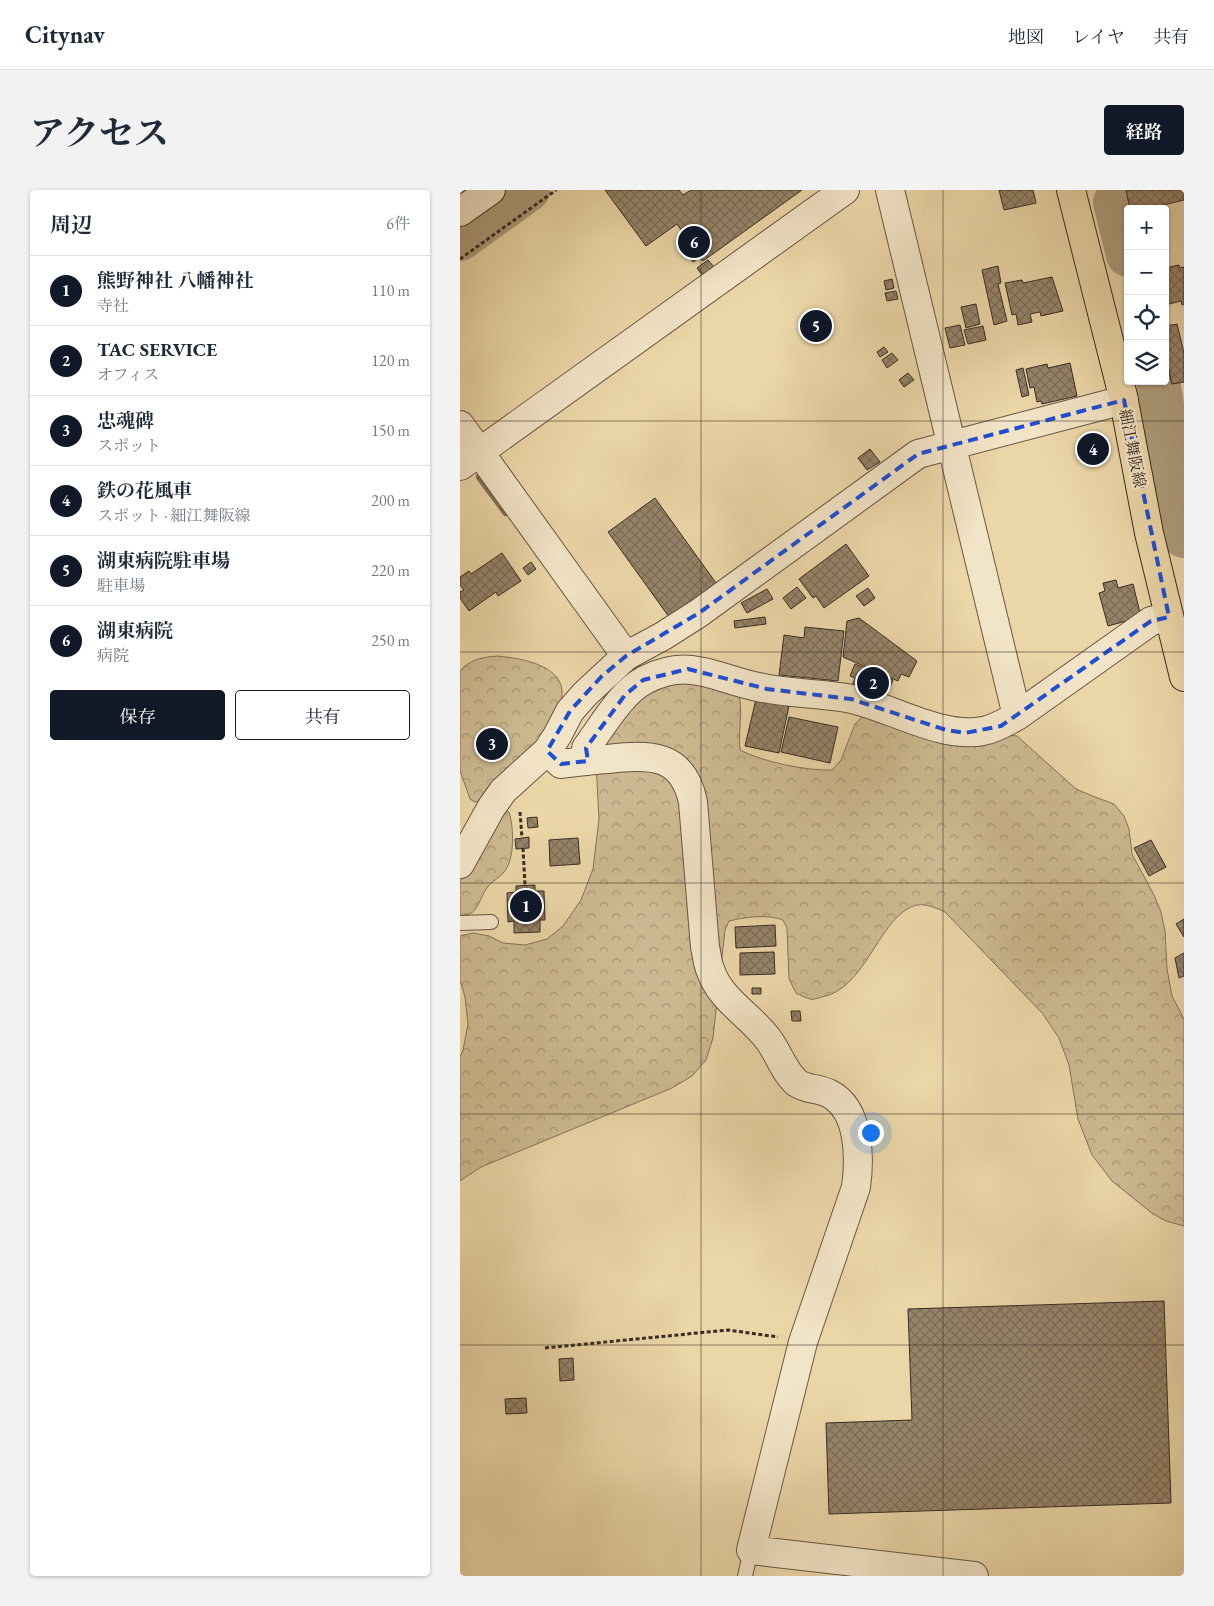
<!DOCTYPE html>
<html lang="ja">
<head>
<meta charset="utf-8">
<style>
  :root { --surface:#fff; --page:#f2f2f3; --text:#1f2937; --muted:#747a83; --line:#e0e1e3; --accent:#111827 }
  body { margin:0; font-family:"EB Garamond","Noto Serif JP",serif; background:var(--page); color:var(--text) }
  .controls { position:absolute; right:15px; top:15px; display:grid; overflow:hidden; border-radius:5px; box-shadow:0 1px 4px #0004 }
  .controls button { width:45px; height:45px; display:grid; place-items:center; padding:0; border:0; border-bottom:1px solid var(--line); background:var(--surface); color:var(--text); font:25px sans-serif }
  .you { position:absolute; left:410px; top:942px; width:18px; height:18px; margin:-12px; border:4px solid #fff; border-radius:50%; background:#1a73e8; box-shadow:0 0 0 8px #1a73e833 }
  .badge { display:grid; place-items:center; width:32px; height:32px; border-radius:50%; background:var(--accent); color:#fff; font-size:16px; font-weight:700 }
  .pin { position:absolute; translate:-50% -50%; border:2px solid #fff; box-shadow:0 1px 5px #0006 }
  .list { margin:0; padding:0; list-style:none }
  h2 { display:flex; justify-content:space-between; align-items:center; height:65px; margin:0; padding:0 20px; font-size:21px }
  h2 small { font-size:16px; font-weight:400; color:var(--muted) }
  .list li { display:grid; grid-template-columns:32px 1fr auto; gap:15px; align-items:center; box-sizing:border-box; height:70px; padding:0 20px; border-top:1px solid var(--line) }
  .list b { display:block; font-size:19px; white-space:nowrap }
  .list p { margin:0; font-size:16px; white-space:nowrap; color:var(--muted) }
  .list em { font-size:16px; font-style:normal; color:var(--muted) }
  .actions { display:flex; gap:10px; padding:15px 20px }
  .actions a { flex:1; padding:11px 0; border:1px solid var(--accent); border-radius:5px; text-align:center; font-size:18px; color:var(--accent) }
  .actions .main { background:var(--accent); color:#fff }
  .icon { flex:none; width:28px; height:28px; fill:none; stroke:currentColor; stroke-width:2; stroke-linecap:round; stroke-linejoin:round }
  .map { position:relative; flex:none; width:724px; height:1386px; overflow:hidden; border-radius:5px }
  header { display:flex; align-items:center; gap:30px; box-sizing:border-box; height:70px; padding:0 25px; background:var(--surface); border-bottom:1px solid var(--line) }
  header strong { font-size:24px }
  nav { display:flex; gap:28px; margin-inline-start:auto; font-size:18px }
  .intro { display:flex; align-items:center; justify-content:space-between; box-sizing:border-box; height:120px; padding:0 30px }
  h1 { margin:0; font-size:35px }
  .button { padding:12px 22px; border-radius:5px; background:var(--accent); color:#fff; font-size:18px; font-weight:700 }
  main { display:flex; gap:30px; padding:0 30px }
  aside { flex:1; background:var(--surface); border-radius:5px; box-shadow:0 1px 4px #0004 }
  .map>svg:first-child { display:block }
</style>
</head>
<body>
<header>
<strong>Citynav</strong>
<nav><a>地図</a><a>レイヤ</a><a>共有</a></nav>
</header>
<div class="intro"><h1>アクセス</h1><a class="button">経路</a></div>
<main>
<aside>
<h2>周辺<small>6件</small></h2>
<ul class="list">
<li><span class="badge">1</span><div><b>熊野神社 八幡神社</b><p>寺社</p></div><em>110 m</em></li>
<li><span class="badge">2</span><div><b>TAC SERVICE</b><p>オフィス</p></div><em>120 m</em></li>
<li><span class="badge">3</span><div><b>忠魂碑</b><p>スポット</p></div><em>150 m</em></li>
<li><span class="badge">4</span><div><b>鉄の花風車</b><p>スポット · 細江舞阪線</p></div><em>200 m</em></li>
<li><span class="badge">5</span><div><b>湖東病院駐車場</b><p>駐車場</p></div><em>220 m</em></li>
<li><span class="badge">6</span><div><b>湖東病院</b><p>病院</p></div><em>250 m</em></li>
</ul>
<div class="actions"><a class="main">保存</a><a>共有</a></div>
</aside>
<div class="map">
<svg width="724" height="1386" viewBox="0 0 724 1386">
  <defs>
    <pattern id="forest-crowns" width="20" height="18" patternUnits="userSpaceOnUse" patternTransform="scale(1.25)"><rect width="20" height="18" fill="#cdb991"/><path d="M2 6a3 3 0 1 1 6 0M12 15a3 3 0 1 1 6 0" fill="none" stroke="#a79776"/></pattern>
    <pattern id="building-cross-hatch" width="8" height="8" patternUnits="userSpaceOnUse" patternTransform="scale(1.25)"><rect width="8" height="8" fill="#968469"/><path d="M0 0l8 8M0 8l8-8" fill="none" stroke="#7b6c56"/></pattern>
  </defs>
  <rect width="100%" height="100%" fill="#ebd6a7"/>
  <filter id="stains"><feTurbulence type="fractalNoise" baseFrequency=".004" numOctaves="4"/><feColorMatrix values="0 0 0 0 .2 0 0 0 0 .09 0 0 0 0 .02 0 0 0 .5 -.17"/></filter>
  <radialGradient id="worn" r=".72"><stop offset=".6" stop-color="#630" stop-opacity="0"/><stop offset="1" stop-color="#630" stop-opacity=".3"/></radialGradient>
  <path fill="url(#forest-crowns)" stroke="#83725b" d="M38 466C170 479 64 566 21 611L15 612 10 609 8 603 0 581V481C10 469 23 467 38 466Z
    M228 486 279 504C283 523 278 541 280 560 303 572 347 581 372 580L381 570 395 534 404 525 557 546 616 599 635 607 654 614 664 626 669 639 672 664 694 705 701 722 705 741 707 779 712 806 724 829V1036L706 1031 693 1024 652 991 632 965 618 929 609 875 599 848 583 824 485 722C474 717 461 711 449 718 417 735 404 799 362 807 358 808 354 810 350 809 346 808 340 805 336 803L329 789 327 738 323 730C307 724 285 727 269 731L265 740 253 848 246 870 232 886 212 898 21 977 0 991V867L3 860 8 834 5 807 0 790V746L13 743 29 746 43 753 65 755 87 749 103 736 121 710 133 679 139 629 136 573 138 559 170 510Z
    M44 621 49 622C54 638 55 669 44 682 38 689 29 693 25 701 18 712 17 727 0 725V691L9 680Z"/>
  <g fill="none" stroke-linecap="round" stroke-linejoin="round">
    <path stroke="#7f6f59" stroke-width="8" d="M20 287 46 322"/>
    <path stroke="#ae9c7b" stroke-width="44" d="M655 12 668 65
      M0 49 68 0
      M698 191 724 346"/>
  </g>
  <path fill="url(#building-cross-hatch)" stroke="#392c25" d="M145 0H219L223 5 231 0H342L243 71 240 67 233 72 219 53 226 47 217 34 186 56Z
    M539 0H573L576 13 544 20Z
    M666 0H724V10L687 19H670Z
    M248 70 254 77 242 85 237 78Z
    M719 75 720 78 724 77V114L722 115 721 111 705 115V78Z
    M538 76 541 93 538 94 547 131 534 135 522 80Z
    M592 87 603 121 581 126 580 122 570 124 572 132 558 135 556 124 552 125 545 93 562 90 563 93Z
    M432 89 434 98 426 100 424 91Z
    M436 101 438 109 427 111 425 103Z
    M516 114 520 134 506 138 501 117Z
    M717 134 724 163V192L712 194 705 164V136Z
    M500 135 505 155 490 158 485 138Z
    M523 136 526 150 508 154 504 140Z
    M424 157 428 162 420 167 417 162Z
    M432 163 438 170 427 178 422 170Z
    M610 173 617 206 582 214 581 211 577 212 574 197 570 198 566 179 587 174 588 178Z
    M563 178 569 205 562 207 556 180Z
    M448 183 454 190 444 197 439 190Z
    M410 259 420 272 407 280 398 268Z
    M195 308 256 393 209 427 148 342Z
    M386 354 409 386 364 418 356 406 353 408 339 389Z
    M42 363 61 391 38 406 36 402 9 421 0 408V402L4 400 0 395V387L9 381 11 384Z
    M71 372 76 379 68 385 63 378Z
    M656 390 658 398 673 394 681 427 648 436 639 403 645 401 643 393Z
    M337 397 346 408 331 419 323 408Z
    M408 398 415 408 404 416 396 406Z
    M307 399 313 409 287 423 281 413Z
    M305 427 306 434 275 438 274 431Z
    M399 428 457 471 449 487 441 484 438 491 383 467 387 431Z
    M345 437 384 441 378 491 319 485 324 445 344 448Z
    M395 474 433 490 424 510 392 496 395 488 390 486Z
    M296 509 329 516 319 563 285 556Z
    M329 527 378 537 370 573 321 562Z
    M77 627 78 637 68 638 67 628Z
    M69 647V658L56 659 55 649Z
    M118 648 120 674 90 676 89 650Z
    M691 650 706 677 689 686 674 658Z
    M75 695V701H84L85 730H80V742L54 743V731L48 732 47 703 56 702V696Z
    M724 729V747L716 734Z
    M315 735 316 756 276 758 275 737Z
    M314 762 315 784 280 785V763Z
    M724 763V786L719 788 715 768Z
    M292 798H301V804H292Z
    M331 821H340L341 831H332Z
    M704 1111 711 1313 369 1324 366 1233 452 1230 448 1119Z
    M113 1168 114 1190 100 1191 99 1169Z
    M66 1208 67 1223 46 1224 45 1209Z"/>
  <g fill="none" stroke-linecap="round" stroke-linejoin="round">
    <g stroke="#665646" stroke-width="16">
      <path id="lane" d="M0 733 31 732
        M285 1386 291 1360"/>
    </g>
    <g stroke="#665646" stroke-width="30">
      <path id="street" d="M430 0 557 526
        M0 235 166 466
        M0 276 385 0
        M87 561 101 574C117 572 132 570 148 569 189 564 223 563 233 612L245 757C247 764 247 772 250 779 260 810 289 824 308 849 318 862 324 882 337 893 347 900 359 898 370 904 400 920 400 968 396 997L343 1152 291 1360 514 1386
        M128 571 126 558C142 537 161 502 185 490 229 467 255 488 298 497 329 504 361 503 392 509 432 518 482 549 523 541 535 539 546 532 557 526L691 431 709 427
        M0 674 31 618 43 601 87 561 97 546 110 521 125 504 166 466 203 446 239 423 458 264 664 210"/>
    </g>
    <g stroke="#392c25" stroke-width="30">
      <path id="secondary" d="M0 22 31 0"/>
    </g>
    <g stroke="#392c25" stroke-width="30">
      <path id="primary" d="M611 0 663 206 689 343 724 487"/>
    </g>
    <path stroke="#392c25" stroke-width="3" stroke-dasharray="4 2.5" stroke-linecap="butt" d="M0 69 96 0
      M60 622 62 648
      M63 658 65 695
      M85 1158 268 1140 318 1147"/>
    <use href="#lane" stroke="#f2e4c6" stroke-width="14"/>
    <use href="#street" stroke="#f2e4c6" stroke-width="28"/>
    <use href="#secondary" stroke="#f2e4c6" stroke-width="28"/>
    <use href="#primary" stroke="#ebd6a7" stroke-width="28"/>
  </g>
  <path fill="none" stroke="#1d4ed8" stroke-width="4" stroke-dasharray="10 6" stroke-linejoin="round" d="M664 210 709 427 691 431 541 536 505 543 486 540 391 509 307 499 228 479 183 490 165 505 126 558 128 571 101 574 87 561 110 521 141 487 166 466 239 423 458 264Z"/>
  <path fill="none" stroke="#392c25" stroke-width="1" stroke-opacity="0.55" d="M241 0V1386M483 0V1386M0 231H724M0 462H724M0 693H724M0 924H724M0 1155H724"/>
  <g text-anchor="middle" stroke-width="4.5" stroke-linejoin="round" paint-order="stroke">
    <g font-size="16" fill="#392c25" stroke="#f2e4c6">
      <text transform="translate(673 258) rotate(79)" y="6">細江舞阪線</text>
    </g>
  </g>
  <rect width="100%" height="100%" filter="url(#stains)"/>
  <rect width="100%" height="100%" fill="url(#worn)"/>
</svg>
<div class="controls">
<button>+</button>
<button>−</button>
<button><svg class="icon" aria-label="locate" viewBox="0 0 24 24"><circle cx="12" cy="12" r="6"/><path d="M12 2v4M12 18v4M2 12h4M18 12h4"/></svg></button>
<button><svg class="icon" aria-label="layers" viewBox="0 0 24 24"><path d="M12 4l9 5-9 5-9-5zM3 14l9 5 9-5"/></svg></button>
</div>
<div class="you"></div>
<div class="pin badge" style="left:66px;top:716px">1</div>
<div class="pin badge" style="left:413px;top:493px">2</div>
<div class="pin badge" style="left:32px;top:554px">3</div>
<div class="pin badge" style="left:633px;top:259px">4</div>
<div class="pin badge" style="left:356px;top:136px">5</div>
<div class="pin badge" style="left:234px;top:52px">6</div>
</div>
</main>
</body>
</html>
